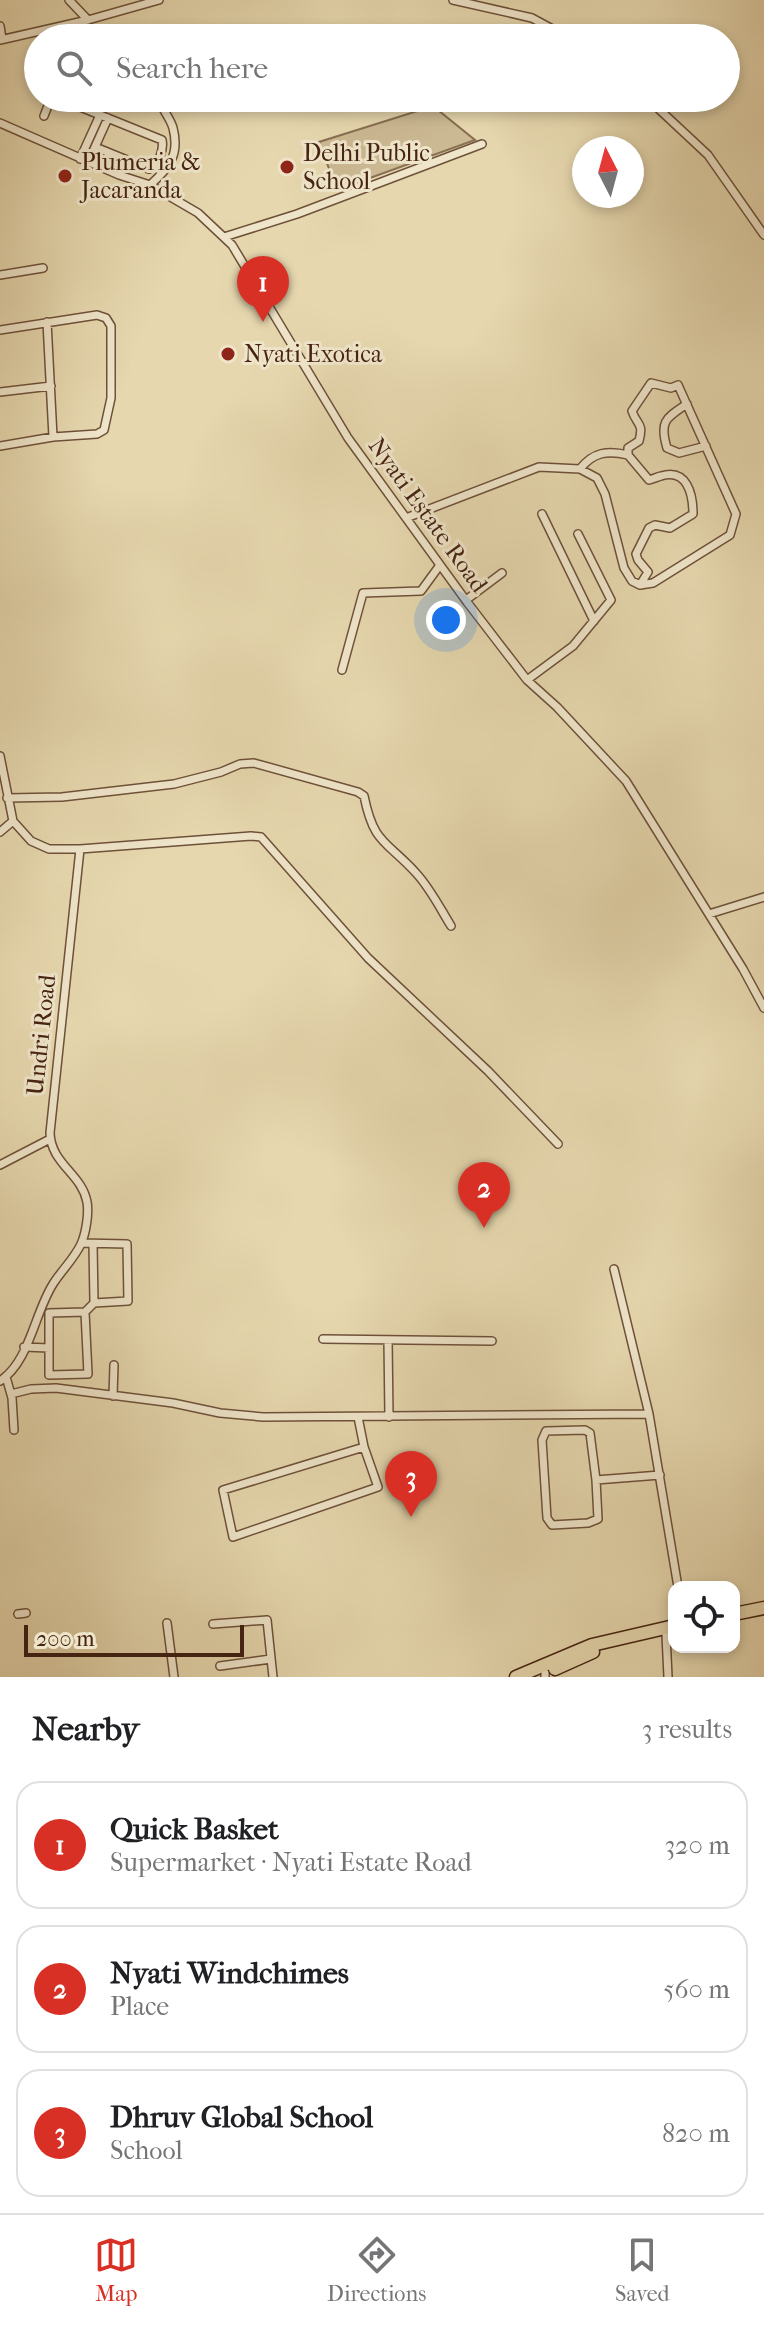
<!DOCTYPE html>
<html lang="en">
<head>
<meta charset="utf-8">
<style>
  :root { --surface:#fff; --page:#f2f2f2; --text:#202124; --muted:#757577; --line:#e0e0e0; --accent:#d93025 }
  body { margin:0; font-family:"IM FELL French Canon",serif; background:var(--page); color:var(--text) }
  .controls { position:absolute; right:24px; bottom:24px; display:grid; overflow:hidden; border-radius:16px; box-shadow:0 4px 12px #0003 }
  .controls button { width:72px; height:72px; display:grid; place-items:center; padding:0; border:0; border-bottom:2px solid var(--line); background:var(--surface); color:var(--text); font:40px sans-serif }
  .compass { position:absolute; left:572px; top:136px; width:72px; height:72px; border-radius:50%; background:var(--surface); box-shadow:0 4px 12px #0003; rotate:354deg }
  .scale { position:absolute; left:24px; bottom:20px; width:220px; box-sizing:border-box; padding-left:8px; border:4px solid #462412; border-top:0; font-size:22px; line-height:28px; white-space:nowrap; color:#462412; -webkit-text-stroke:6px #efe5ca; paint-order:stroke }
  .you { position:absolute; left:446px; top:620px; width:28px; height:28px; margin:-20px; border:6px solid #fff; border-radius:50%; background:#1a73e8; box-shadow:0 0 0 12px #1a73e833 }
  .badge { display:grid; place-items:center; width:52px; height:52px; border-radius:50%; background:var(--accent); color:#fff; font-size:26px; font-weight:700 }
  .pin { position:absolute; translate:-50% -66px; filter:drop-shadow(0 2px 4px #0008) }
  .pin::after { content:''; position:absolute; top:42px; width:28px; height:24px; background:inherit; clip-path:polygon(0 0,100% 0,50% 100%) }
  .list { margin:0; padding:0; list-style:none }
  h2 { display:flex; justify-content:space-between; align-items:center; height:104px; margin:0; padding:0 32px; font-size:34px }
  h2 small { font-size:26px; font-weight:400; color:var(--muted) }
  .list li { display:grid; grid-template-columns:52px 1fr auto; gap:24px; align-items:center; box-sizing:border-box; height:128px; margin:0 16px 16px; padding:0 16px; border:2px solid var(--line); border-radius:24px }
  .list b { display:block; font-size:30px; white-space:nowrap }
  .list p { margin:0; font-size:26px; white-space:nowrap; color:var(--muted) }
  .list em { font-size:26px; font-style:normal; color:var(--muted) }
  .icon { flex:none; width:44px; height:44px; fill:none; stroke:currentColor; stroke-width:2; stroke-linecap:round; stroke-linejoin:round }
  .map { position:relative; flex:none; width:764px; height:1677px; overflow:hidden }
  .search { position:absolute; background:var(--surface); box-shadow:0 4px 12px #0003; left:24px; right:24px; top:24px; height:88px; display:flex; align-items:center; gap:20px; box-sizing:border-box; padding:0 28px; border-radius:44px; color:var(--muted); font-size:30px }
  .sheet { height:536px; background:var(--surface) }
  nav { display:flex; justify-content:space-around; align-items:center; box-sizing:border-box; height:112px; border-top:2px solid var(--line); background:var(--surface); font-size:22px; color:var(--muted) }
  nav a { display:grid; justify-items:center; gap:4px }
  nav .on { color:var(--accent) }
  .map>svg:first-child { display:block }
</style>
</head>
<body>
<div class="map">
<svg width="764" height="1677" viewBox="0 0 764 1677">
  <rect width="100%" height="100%" fill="#e6d7ae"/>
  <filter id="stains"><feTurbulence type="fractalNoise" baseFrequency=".0025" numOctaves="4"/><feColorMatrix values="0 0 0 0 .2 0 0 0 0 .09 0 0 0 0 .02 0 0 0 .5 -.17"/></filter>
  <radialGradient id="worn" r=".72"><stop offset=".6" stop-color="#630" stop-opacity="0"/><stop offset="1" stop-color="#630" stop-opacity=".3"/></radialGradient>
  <path fill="#cbb993" stroke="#886e52" stroke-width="2" d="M433 106 475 140 337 190 319 142Z"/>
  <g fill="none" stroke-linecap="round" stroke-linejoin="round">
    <g stroke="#6e5139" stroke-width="10">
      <path id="minor" d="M69 0 88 20
        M453 0 532 18 569 38
        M0 26 2 39
        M77 38 78 36
        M0 40 88 20 159 0
        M58 98 162 140C164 150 159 164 149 169L95 147 88 162
        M647 98 708 155 764 235
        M44 116 51 98
        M0 123 119 175 150 185 198 213 232 245 348 438 467 602 527 680 557 707 626 781 743 969 764 1008
        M95 147 108 118
        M80 159 100 115
        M150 185C169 168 180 155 173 128 170 117 161 109 159 98
        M224 237 297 214 482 144
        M0 275 43 268
        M47 322 53 437
        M0 330 97 315 106 318 111 326V398L104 430 97 434 53 437 0 446
        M0 392 51 386
        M687 404C666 418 659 421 667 448L679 453 706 446
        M580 469C593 452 608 450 628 455
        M542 514 594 621
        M406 518 539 467 580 469 597 478 605 494 624 568 632 581 640 585 653 583 730 535 736 514 678 385 671 388 651 383 632 411C637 426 644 422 639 441L628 448V455L649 480C653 479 657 477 661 476 687 468 693 494 693 514L670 528 655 525 649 528 636 554 638 560 648 572 640 585
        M466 600 502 573
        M342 670 363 593 421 591 440 565
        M527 680 573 646 611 600 578 534
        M0 756 13 821 31 841 49 849H80L251 836 261 837 368 958 488 1071 558 1144
        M7 798 62 797 174 784 221 772 240 764 254 763 358 792 364 796C374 845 386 840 416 873 430 888 440 908 451 926
        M0 832 13 821
        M709 914 764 897
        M0 1165 50 1139
        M82 1243 127 1244 128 1301 94 1303 85 1312 49 1313V1375L88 1374 85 1312
        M93 1244 94 1303
        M614 1269 649 1414
        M323 1339 492 1341
        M388 1340 389 1417
        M24 1347 49 1348
        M6 1377 12 1398 14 1430
        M0 1381C30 1361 34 1314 53 1284 61 1271 74 1259 81 1244 86 1233 89 1213 87 1202 82 1174 51 1164 50 1133L80 849
        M11 1394 31 1389 56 1388 173 1403 220 1413 263 1417 649 1414 678 1587
        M113 1396 114 1365
        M358 1417 364 1447 378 1487 233 1537 223 1490 364 1447
        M596 1480 590 1433 585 1430 546 1431 542 1440 547 1518 552 1525 588 1523 598 1519 596 1480 660 1475
        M18 1614 26 1613
        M167 1623 174 1677
        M213 1624 267 1620 273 1677
        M666 1634 668 1677
        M220 1666 271 1659
        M545 1673V1677"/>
    </g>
    <g stroke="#462412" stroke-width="15">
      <path id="trunk" d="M734 1614 764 1608
        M555 1669 593 1652
        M516 1677 592 1645 674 1626"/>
    </g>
    <use href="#minor" stroke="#efe5ca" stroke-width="7"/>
    <use href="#trunk" stroke="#e6d7ae" stroke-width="12"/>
  </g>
  <g fill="#8f2418" stroke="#efe5ca" stroke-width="3">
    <circle cx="287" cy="167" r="8"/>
    <circle cx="65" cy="176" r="8"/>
    <circle cx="228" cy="354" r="8"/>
  </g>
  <g text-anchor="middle" stroke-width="6" stroke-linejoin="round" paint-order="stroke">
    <g font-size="24" fill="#462412" stroke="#efe5ca" text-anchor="start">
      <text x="303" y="161">Delhi Public<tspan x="303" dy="28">School</tspan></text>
      <text x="81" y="170">Plumeria &amp;<tspan x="81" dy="28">Jacaranda</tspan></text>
      <text x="244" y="362">Nyati Exotica</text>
    </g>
    <g font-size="24" fill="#462412" stroke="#efe5ca">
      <text transform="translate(428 515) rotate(54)" y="8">Nyati Estate Road</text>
      <text transform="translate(41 1035) rotate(-84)" y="8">Undri Road</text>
    </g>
  </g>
  <rect width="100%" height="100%" filter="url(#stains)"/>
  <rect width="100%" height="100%" fill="url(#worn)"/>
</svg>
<div class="controls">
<button><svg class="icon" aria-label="locate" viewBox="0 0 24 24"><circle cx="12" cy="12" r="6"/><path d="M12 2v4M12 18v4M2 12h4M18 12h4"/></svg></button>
</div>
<svg class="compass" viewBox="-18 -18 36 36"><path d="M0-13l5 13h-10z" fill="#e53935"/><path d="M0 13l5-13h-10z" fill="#757577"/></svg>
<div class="scale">200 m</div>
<div class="you"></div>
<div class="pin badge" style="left:263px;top:322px">1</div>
<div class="pin badge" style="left:484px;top:1228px">2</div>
<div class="pin badge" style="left:411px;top:1517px">3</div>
<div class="search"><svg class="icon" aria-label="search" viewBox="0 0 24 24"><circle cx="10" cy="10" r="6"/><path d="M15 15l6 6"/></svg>Search here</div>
</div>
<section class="sheet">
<h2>Nearby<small>3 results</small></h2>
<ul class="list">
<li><span class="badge">1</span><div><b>Quick Basket</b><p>Supermarket · Nyati Estate Road</p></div><em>320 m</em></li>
<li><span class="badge">2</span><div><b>Nyati Windchimes</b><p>Place</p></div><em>560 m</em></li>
<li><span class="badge">3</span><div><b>Dhruv Global School</b><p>School</p></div><em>820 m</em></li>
</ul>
</section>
<nav>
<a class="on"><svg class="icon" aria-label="map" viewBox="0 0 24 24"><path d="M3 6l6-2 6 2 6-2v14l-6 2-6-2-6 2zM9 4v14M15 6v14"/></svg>Map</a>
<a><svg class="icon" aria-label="directions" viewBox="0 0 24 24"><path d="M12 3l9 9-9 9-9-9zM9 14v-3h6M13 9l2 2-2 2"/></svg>Directions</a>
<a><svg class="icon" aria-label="saved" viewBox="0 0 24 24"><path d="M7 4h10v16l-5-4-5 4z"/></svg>Saved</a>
</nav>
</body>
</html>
